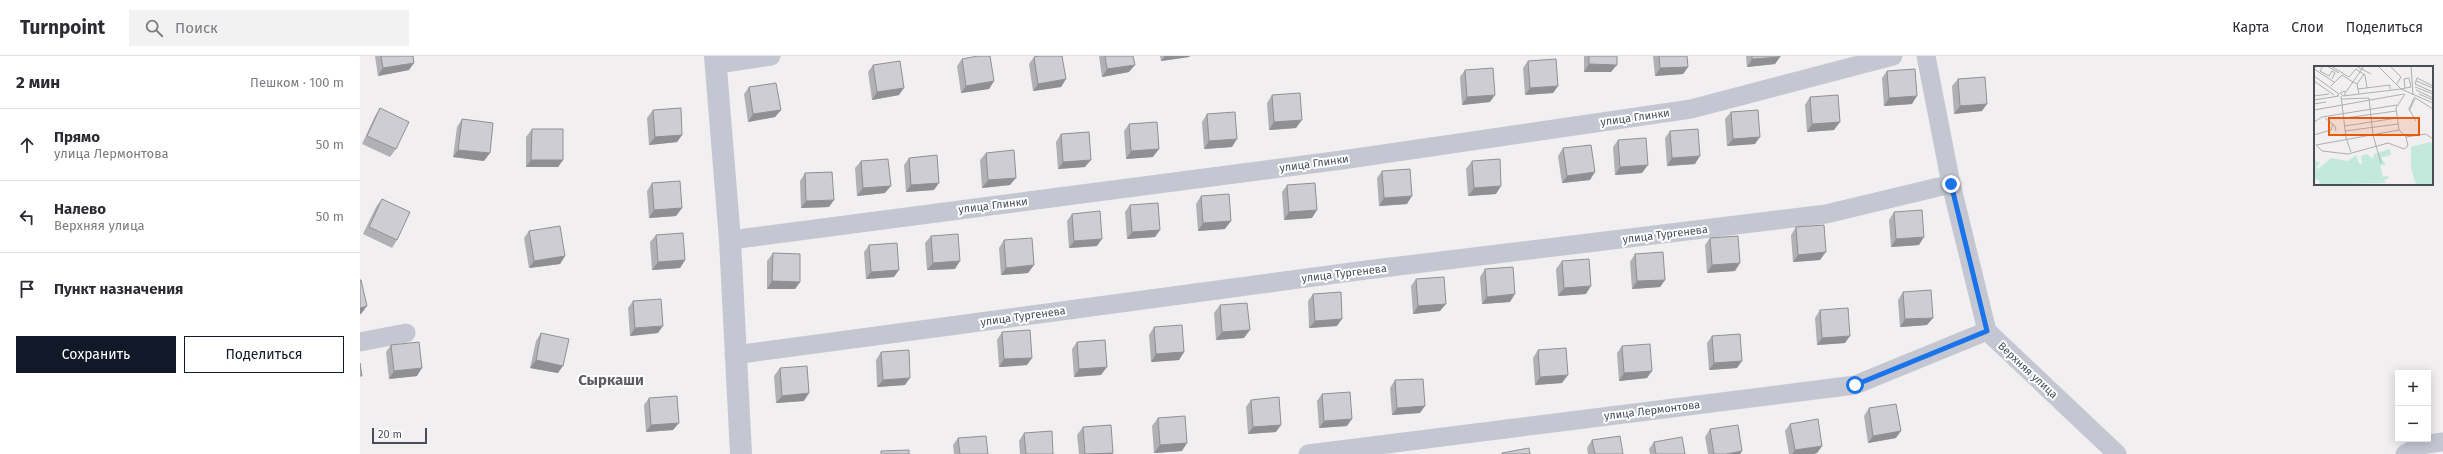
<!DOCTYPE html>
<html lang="ru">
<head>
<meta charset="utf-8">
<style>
  :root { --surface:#fff; --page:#f2f2f3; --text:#2b2b33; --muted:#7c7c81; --line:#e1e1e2; --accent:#111827 }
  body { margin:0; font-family:"Fira Sans",sans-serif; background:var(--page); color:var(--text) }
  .controls { position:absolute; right:12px; bottom:12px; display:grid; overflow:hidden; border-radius:0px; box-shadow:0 2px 10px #0003 }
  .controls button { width:36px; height:36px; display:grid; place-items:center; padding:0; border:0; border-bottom:1px solid var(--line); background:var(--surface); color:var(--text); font:20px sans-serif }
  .scale { position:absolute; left:12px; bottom:10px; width:55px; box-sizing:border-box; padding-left:4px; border:2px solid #494d5a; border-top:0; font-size:11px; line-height:14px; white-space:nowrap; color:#494d5a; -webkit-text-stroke:3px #fff; paint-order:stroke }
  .stop { position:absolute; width:12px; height:12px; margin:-9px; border:3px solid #1a73e8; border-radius:50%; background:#fff }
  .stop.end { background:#1a73e8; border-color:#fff; box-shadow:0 1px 4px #0008 }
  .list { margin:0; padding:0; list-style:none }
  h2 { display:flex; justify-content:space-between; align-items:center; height:52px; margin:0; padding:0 16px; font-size:17px }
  h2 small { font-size:13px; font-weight:400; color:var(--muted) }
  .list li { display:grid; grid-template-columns:26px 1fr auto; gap:12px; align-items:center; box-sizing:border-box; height:72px; padding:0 16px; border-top:1px solid var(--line) }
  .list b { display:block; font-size:15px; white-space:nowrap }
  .list p { margin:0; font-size:13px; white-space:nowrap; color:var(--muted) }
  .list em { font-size:13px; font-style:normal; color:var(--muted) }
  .actions { display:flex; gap:8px; padding:12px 16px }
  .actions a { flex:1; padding:9px 0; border:1px solid var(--accent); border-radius:0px; text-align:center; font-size:14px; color:var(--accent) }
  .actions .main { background:var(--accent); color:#fff }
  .icon { flex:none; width:22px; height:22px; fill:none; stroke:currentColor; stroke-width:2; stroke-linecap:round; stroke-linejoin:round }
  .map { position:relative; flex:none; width:2083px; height:398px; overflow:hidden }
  header { display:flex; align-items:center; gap:24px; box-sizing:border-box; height:56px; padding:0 20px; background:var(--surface); border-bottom:1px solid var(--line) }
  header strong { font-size:19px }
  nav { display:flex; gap:22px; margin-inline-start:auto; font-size:14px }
  .search { width:280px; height:36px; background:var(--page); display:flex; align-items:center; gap:10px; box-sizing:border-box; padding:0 14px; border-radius:0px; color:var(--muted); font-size:15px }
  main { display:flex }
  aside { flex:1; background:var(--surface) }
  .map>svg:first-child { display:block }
</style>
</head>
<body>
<header>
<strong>Turnpoint</strong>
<div class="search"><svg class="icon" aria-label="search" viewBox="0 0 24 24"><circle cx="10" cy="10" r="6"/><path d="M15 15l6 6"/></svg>Поиск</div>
<nav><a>Карта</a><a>Слои</a><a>Поделиться</a></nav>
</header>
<main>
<aside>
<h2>2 мин<small>Пешком · 100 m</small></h2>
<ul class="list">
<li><svg class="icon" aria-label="ahead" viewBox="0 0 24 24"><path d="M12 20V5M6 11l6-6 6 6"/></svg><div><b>Прямо</b><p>улица Лермонтова</p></div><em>50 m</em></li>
<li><svg class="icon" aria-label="left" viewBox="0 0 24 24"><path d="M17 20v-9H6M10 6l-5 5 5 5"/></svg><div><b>Налево</b><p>Верхняя улица</p></div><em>50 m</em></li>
<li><svg class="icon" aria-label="arrive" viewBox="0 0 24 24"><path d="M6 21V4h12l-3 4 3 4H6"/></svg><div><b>Пункт назначения</b></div></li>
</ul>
<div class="actions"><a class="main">Сохранить</a><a>Поделиться</a></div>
</aside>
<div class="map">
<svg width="2083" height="398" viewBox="0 0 2083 398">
  <rect width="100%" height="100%" fill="#f1efef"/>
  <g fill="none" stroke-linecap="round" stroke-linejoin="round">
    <path stroke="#c4c7d2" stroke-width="19" d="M1566 0 1591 128 1627 275 1757 398
      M357 8 411 0
      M370 184 982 104 1331 53 1533 0
      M0 286 46 277
      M374 299 1006 214 1466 158 1591 128
      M948 398 1495 329 1627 275
      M2045 398 2061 389 2083 386"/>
    <path stroke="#c4c7d2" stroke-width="22" d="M355 0 370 184 381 398"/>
  </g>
  <path fill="#b0b0b5" d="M15 0H53L49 14 18 20Z
    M739 0H773L769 16 742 21Z
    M800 0H830L829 1 801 5Z
    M1224 0H1257L1251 16H1224Z
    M1293 0H1327L1328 11 1323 18 1295 20Z
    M1386 0H1420L1415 8 1387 11Z
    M674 1 706 23 701 31 673 35 669 8Z
    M602 3 634 25 629 33 601 37 597 10Z
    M1168 5 1198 30 1193 37 1165 39 1163 12Z
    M513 9 539 39 512 44 508 16Z
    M1105 14 1130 46 1102 49 1100 21Z
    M1527 15 1552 48 1524 50 1522 22Z
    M1598 23 1622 55 1594 58 1592 30Z
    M389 31 421 54 415 61 388 66 384 38Z
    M912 39 936 72 909 74 907 47Z
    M1450 41 1474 74 1447 76 1445 49Z
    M20 52 36 93 30 101 2 88 15 60Z
    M293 54 322 79 317 86 289 89 287 62Z
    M1371 56 1395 88 1367 90 1365 63Z
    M847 58 872 91 844 93 842 66Z
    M102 63 124 105 93 101 97 71Z
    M769 68 793 101 766 103 764 75Z
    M172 73 203 104 198 111H166V81Z
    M1310 75 1335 108 1307 110 1305 82Z
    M701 78 725 111 698 113 696 86Z
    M1258 84 1282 117 1255 119 1253 91Z
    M1203 92 1230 124 1202 127 1198 100Z
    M626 97 650 129 622 132 620 104Z
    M549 102 574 134 546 136 544 109Z
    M501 105 525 137 497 140 495 112Z
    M1112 105 1136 138 1108 140 1106 113Z
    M1022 115 1047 148 1019 150 1017 122Z
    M445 117 469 151 441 152 440 125Z
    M292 127 322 152 316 160 289 162 287 135Z
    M927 129 952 162 924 164 922 136Z
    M841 140 865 173 838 175 836 148Z
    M22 143 37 184 32 192 3 178 16 151Z
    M770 149 800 174 795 181 767 183 765 156Z
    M1534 156 1559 189 1531 191 1529 164Z
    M712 158 737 190 709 192 707 165Z
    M1436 171 1460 204 1433 206 1431 179Z
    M169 175 205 200 200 208 169 212 164 182Z
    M296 179 325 204 320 212 292 214 290 186Z
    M571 180 595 213 567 214 565 187Z
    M1350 182 1375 215 1347 217 1345 189Z
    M644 184 674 209 668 217 641 219 639 192Z
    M509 189 534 221 506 223 504 196Z
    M413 197 440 226 435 233H407V205Z
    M1275 198 1305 224 1300 231 1272 233 1270 206Z
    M1202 205 1226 238 1198 240 1196 213Z
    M1125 213 1150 246 1122 248 1120 221Z
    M1056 223 1080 255 1053 258 1051 230Z
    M1543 236 1567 269 1540 271 1538 244Z
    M953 238 977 270 949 272 948 245Z
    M273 245 298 277 270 280 268 252Z
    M860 249 884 282 856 284 854 257Z
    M1460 254 1485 287 1457 289 1455 262Z
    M794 271 824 296 819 304 791 306 789 279Z
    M642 276 667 309 639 311 637 284Z
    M181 277 198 317 170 312 176 285Z
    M1352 280 1377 312 1349 314 1347 287Z
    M717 286 741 319 714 321 712 293Z
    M31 289 57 320 29 323 26 296Z
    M1262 290 1287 322 1259 325 1257 297Z
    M1178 294 1202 327 1175 329 1173 302Z
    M521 296 545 329 517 331 516 304Z
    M420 312 444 345 416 347 414 320Z
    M1035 324 1060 357 1032 359 1030 332Z
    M962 338 987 370 959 372 957 345Z
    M289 342 313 374 286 376 284 349Z
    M891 344 916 376 888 378 886 351Z
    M1509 352 1536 382 1508 387 1504 360Z
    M798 362 822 395 794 397 792 370Z
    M1430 368 1462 390 1457 397 1453 398H1429L1425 375Z
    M723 371 753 397 752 398H719L717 379Z
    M1350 373 1382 395 1380 398H1348L1345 381Z
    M664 377 693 398H660L659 385Z
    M598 382 628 398H594L593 389Z
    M1232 384 1263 398H1228L1227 392Z
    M1294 386 1325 398H1290L1289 393Z"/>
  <path fill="#909094" d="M805 0H830L829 1 801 5Z
    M1420 1 1415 8 1387 11 1392 3Z
    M54 7 49 14 18 20 23 12Z
    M1229 8 1257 9 1251 16H1224Z
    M775 9 769 16 742 21 747 13Z
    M1328 11 1323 18 1295 20 1300 12Z
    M706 23 701 31 673 35 678 28Z
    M634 25 629 33 601 37 606 30Z
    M1198 30 1193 37 1165 39 1170 32Z
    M544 32 539 39 512 44 517 36Z
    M1135 39 1130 46 1102 49 1107 41Z
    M1557 40 1552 48 1524 50 1529 42Z
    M1627 48 1622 55 1594 58 1600 50Z
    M421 54 415 61 388 66 393 58Z
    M942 64 936 72 909 74 914 66Z
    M1480 66 1474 74 1447 76 1452 68Z
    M322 79 317 86 289 89 295 81Z
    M1400 81 1395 88 1367 90 1373 83Z
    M877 83 872 91 844 93 849 85Z
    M799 93 793 101 766 103 771 95Z
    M98 94 130 97 124 105 93 101Z
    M1340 100 1335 108 1307 110 1312 102Z
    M171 104H203L198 111H166Z
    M731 104 725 111 698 113 703 106Z
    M1288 109 1282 117 1255 119 1260 111Z
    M1235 116 1230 124 1202 127 1207 120Z
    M656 122 650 129 622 132 628 124Z
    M579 127 574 134 546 136 551 129Z
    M531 130 525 137 497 140 503 132Z
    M1141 130 1136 138 1108 140 1114 132Z
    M1052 140 1047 148 1019 150 1024 142Z
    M474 144 469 151 441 152 446 145Z
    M322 152 316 160 289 162 294 154Z
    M957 154 952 162 924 164 929 156Z
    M871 165 865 173 838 175 843 167Z
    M800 174 795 181 767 183 772 176Z
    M1564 181 1559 189 1531 191 1536 183Z
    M742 183 737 190 709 192 714 185Z
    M1466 196 1460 204 1433 206 1438 199Z
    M205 200 200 208 169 212 174 205Z
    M325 204 320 212 292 214 298 206Z
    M600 205 595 213 567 214 573 207Z
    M1380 207 1375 215 1347 217 1352 209Z
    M674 209 668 217 641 219 646 212Z
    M539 214 534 221 506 223 511 216Z
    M1305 224 1300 231 1272 233 1277 225Z
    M412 225 440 226 435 233H407Z
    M1231 230 1226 238 1198 240 1204 232Z
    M1155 238 1150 246 1122 248 1127 241Z
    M1086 248 1080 255 1053 258 1058 250Z
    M7 250 1 258H0V252Z
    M1573 262 1567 269 1540 271 1545 263Z
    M982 263 977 270 949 272 955 265Z
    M303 270 298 277 270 280 275 272Z
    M890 274 884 282 856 284 862 276Z
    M1490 280 1485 287 1457 289 1462 282Z
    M824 296 819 304 791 306 796 298Z
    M672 302 667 309 639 311 644 303Z
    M176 304 203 310 198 317 170 312Z
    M1382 305 1377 312 1349 314 1354 307Z
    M747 311 741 319 714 321 719 313Z
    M62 312 57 320 29 323 34 315Z
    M1292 315 1287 322 1259 325 1264 317Z
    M1208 319 1202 327 1175 329 1180 321Z
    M550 322 545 329 517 331 523 324Z
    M449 337 444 345 416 347 422 340Z
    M1065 350 1060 357 1032 359 1037 352Z
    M992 363 987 370 959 372 964 365Z
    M319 367 313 374 286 376 291 369Z
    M921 369 916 376 888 378 893 371Z
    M1541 375 1536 382 1508 387 1513 380Z
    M827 387 822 395 794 397 800 389Z
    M1462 390 1457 397 1453 398H1432L1435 394Z
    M1382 395 1380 398H1366Z
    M753 397 752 398H734Z"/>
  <path fill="#cdcdd3" stroke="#909094" d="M21 0H53L54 7 23 12Z
    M618 0H630L634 25 606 30 602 3Z
    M679 0H702L706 23 678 28 674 1Z
    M745 0H773L775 9 747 13Z
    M1229 0H1257V9L1229 8Z
    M1299 0H1327L1328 11 1300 12Z
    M1392 0H1420V1L1392 3Z
    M1196 3 1198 30 1170 32 1168 5Z
    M540 5 544 32 517 36 513 9Z
    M1133 12 1135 39 1107 41 1105 14Z
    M1555 13 1557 40 1529 42 1527 15Z
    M1625 21 1627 48 1600 50 1598 23Z
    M416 27 421 54 393 58 389 31Z
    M940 37 942 64 914 66 912 39Z
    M1478 39 1480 66 1452 68 1450 41Z
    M20 52 49 66 36 93 7 80Z
    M321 52 322 79 295 81 293 54Z
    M1398 54 1400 81 1373 83 1371 56Z
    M875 56 877 83 849 85 847 58Z
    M102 63 133 67 130 97 98 94Z
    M797 66 799 93 771 95 769 68Z
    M172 73H203V104H171Z
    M1338 73 1340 100 1312 102 1310 75Z
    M729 76 731 104 703 106 701 78Z
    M1286 82 1288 109 1260 111 1258 84Z
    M1231 89 1235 116 1207 120 1203 92Z
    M654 94 656 122 628 124 626 97Z
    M577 99 579 127 551 129 549 102Z
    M528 103 531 130 503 132 501 105Z
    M1140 103 1141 130 1114 132 1112 105Z
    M1050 113 1052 140 1024 142 1022 115Z
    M472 116 474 144 446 145 445 117Z
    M320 125 322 152 294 154 292 127Z
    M955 127 957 154 929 156 927 129Z
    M869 138 871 165 843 167 841 140Z
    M22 143 50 156 37 184 9 171Z
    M798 147 800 174 772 176 770 149Z
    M1562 154 1564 181 1536 183 1534 156Z
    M740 155 742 183 714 185 712 158Z
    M1464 169 1466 196 1438 199 1436 171Z
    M200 170 205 200 174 205 169 175Z
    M323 177 325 204 298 206 296 179Z
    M598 178 600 205 573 207 571 180Z
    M1378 180 1380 207 1352 209 1350 182Z
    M672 182 674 209 646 212 644 184Z
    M537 187 539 214 511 216 509 189Z
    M1303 196 1305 224 1277 225 1275 198Z
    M413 197 440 198V226L412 225Z
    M1229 203 1231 230 1204 232 1202 205Z
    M1153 211 1155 238 1127 241 1125 213Z
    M1084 221 1086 248 1058 250 1056 223Z
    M0 224H1L7 250 0 252Z
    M1571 234 1573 262 1545 263 1543 236Z
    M981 236 982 263 955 265 953 238Z
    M301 243 303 270 275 272 273 245Z
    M887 247 890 274 862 276 860 249Z
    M1488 252 1490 280 1462 282 1460 254Z
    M822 269 824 296 796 298 794 271Z
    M670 274 672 302 644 303 642 276Z
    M181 277 209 283 203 310 176 304Z
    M1380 278 1382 305 1354 307 1352 280Z
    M745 284 747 311 719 313 717 286Z
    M59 286 62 312 34 315 31 289Z
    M1290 288 1292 315 1264 317 1262 290Z
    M1206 292 1208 319 1180 321 1178 294Z
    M549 294 550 322 523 324 521 296Z
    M0 307 2 320H0Z
    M447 310 449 337 422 340 420 312Z
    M1063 323 1065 350 1037 352 1035 324Z
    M990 336 992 363 964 365 962 338Z
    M317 340 319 367 291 369 289 342Z
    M919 341 921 369 893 371 891 344Z
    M1536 348 1541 375 1513 380 1509 352Z
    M825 360 827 387 800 389 798 362Z
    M1458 363 1462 390 1435 394 1430 368Z
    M751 369 753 397 725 398 723 371Z
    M1378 369 1382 395 1366 398H1354L1350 373Z
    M692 375 693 398H666L664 377Z
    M626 380 628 398H600L598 382Z
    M1260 380 1263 398H1235L1232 384Z
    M1322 381 1325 398H1296L1294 386Z
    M1169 392 1170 398H1142V397Z
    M549 394V398H521V395Z"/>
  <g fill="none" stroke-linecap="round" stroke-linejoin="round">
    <path stroke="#1a73e8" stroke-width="5" d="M1495 329 1627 275 1591 128"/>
  </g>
  <g text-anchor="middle" stroke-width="4" stroke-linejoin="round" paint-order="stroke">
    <g font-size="11" fill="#494d5a" stroke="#fff">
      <text transform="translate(1275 61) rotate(-8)" y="4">улица Глинки</text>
      <text transform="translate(954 107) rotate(-8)" y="4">улица Глинки</text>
      <text transform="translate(633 149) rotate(-7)" y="4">улица Глинки</text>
      <text transform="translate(1305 178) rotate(-7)" y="4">улица Тургенева</text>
      <text transform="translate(984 217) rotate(-7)" y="4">улица Тургенева</text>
      <text transform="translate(663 260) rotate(-8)" y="4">улица Тургенева</text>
      <text transform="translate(1668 314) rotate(43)" y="4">Верхняя улица</text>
      <text transform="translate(1292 354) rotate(-7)" y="4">улица Лермонтова</text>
    </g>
    <g font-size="15" font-weight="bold" fill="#5c5d63" stroke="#fff">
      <text x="251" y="329">Сыркаши</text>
    </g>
  </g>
  <g transform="translate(1954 10)">
    <rect width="119" height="119" fill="#f1efef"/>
    <path d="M115 76 119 78V119H102L97 102V81ZM76 83 77 89 67 92 72 98 66 100 69 111 74 110 75 112 70 114 72 117 0 119 7 117 3 113 0 115V94L6 97 2 102 4 103 17 92 34 95 42 89 45 97 48 98 47 90 53 88 59 93 60 88Z" fill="#c3e9dd"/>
    <path fill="none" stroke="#aeaeb3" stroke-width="1" d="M2 0 0 3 20 16M9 0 6 5 15 10 18 5 21 7 18 13M13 0 25 7M17 0 35 11 42 3 51 9 53 22M42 0 57 8M64 0 87 23 97 21 95 12 90 13 91 22M76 0 87 11 83 18M97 0 99 29M0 10 25 28 23 30M0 15 20 29M102 15 101 18 119 26M39 16 43 18 45 28M43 18 50 8M17 20 28 9 39 16M119 20 103 12 102 15 119 22M101 21 119 28M44 23 76 19V23M102 24 119 32M32 26 50 0M91 28 82 42 85 64 92 71 112 68 119 73M105 28 119 34M0 30 15 28M27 30 32 72 37 86M31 30V25L26 27 29 30 87 23 119 37M100 31 119 43M100 32 95 43 102 55M28 33 55 32 59 69 67 97M0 34 25 30M0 38 12 36M0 44 90 28M95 45 101 33M11 52 21 60 22 65M31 52 82 45M0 56 8 51 83 39M31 60 83 52M85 64 2 79 8 85 34 88 74 77 90 83 94 80 92 71M31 65 84 58M0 69 17 64 19 58"/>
    <path fill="#e8590c" fill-opacity="0.15" stroke="#e8590c" stroke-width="2" d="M15 52H105V69H15Z"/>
    <rect width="119" height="119" fill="none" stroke="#494d5a" stroke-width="2"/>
  </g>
</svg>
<div class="controls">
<button>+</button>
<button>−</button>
</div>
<div class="scale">20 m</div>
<div class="stop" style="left:1495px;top:329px"></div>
<div class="stop end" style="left:1591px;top:128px"></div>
</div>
</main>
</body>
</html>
